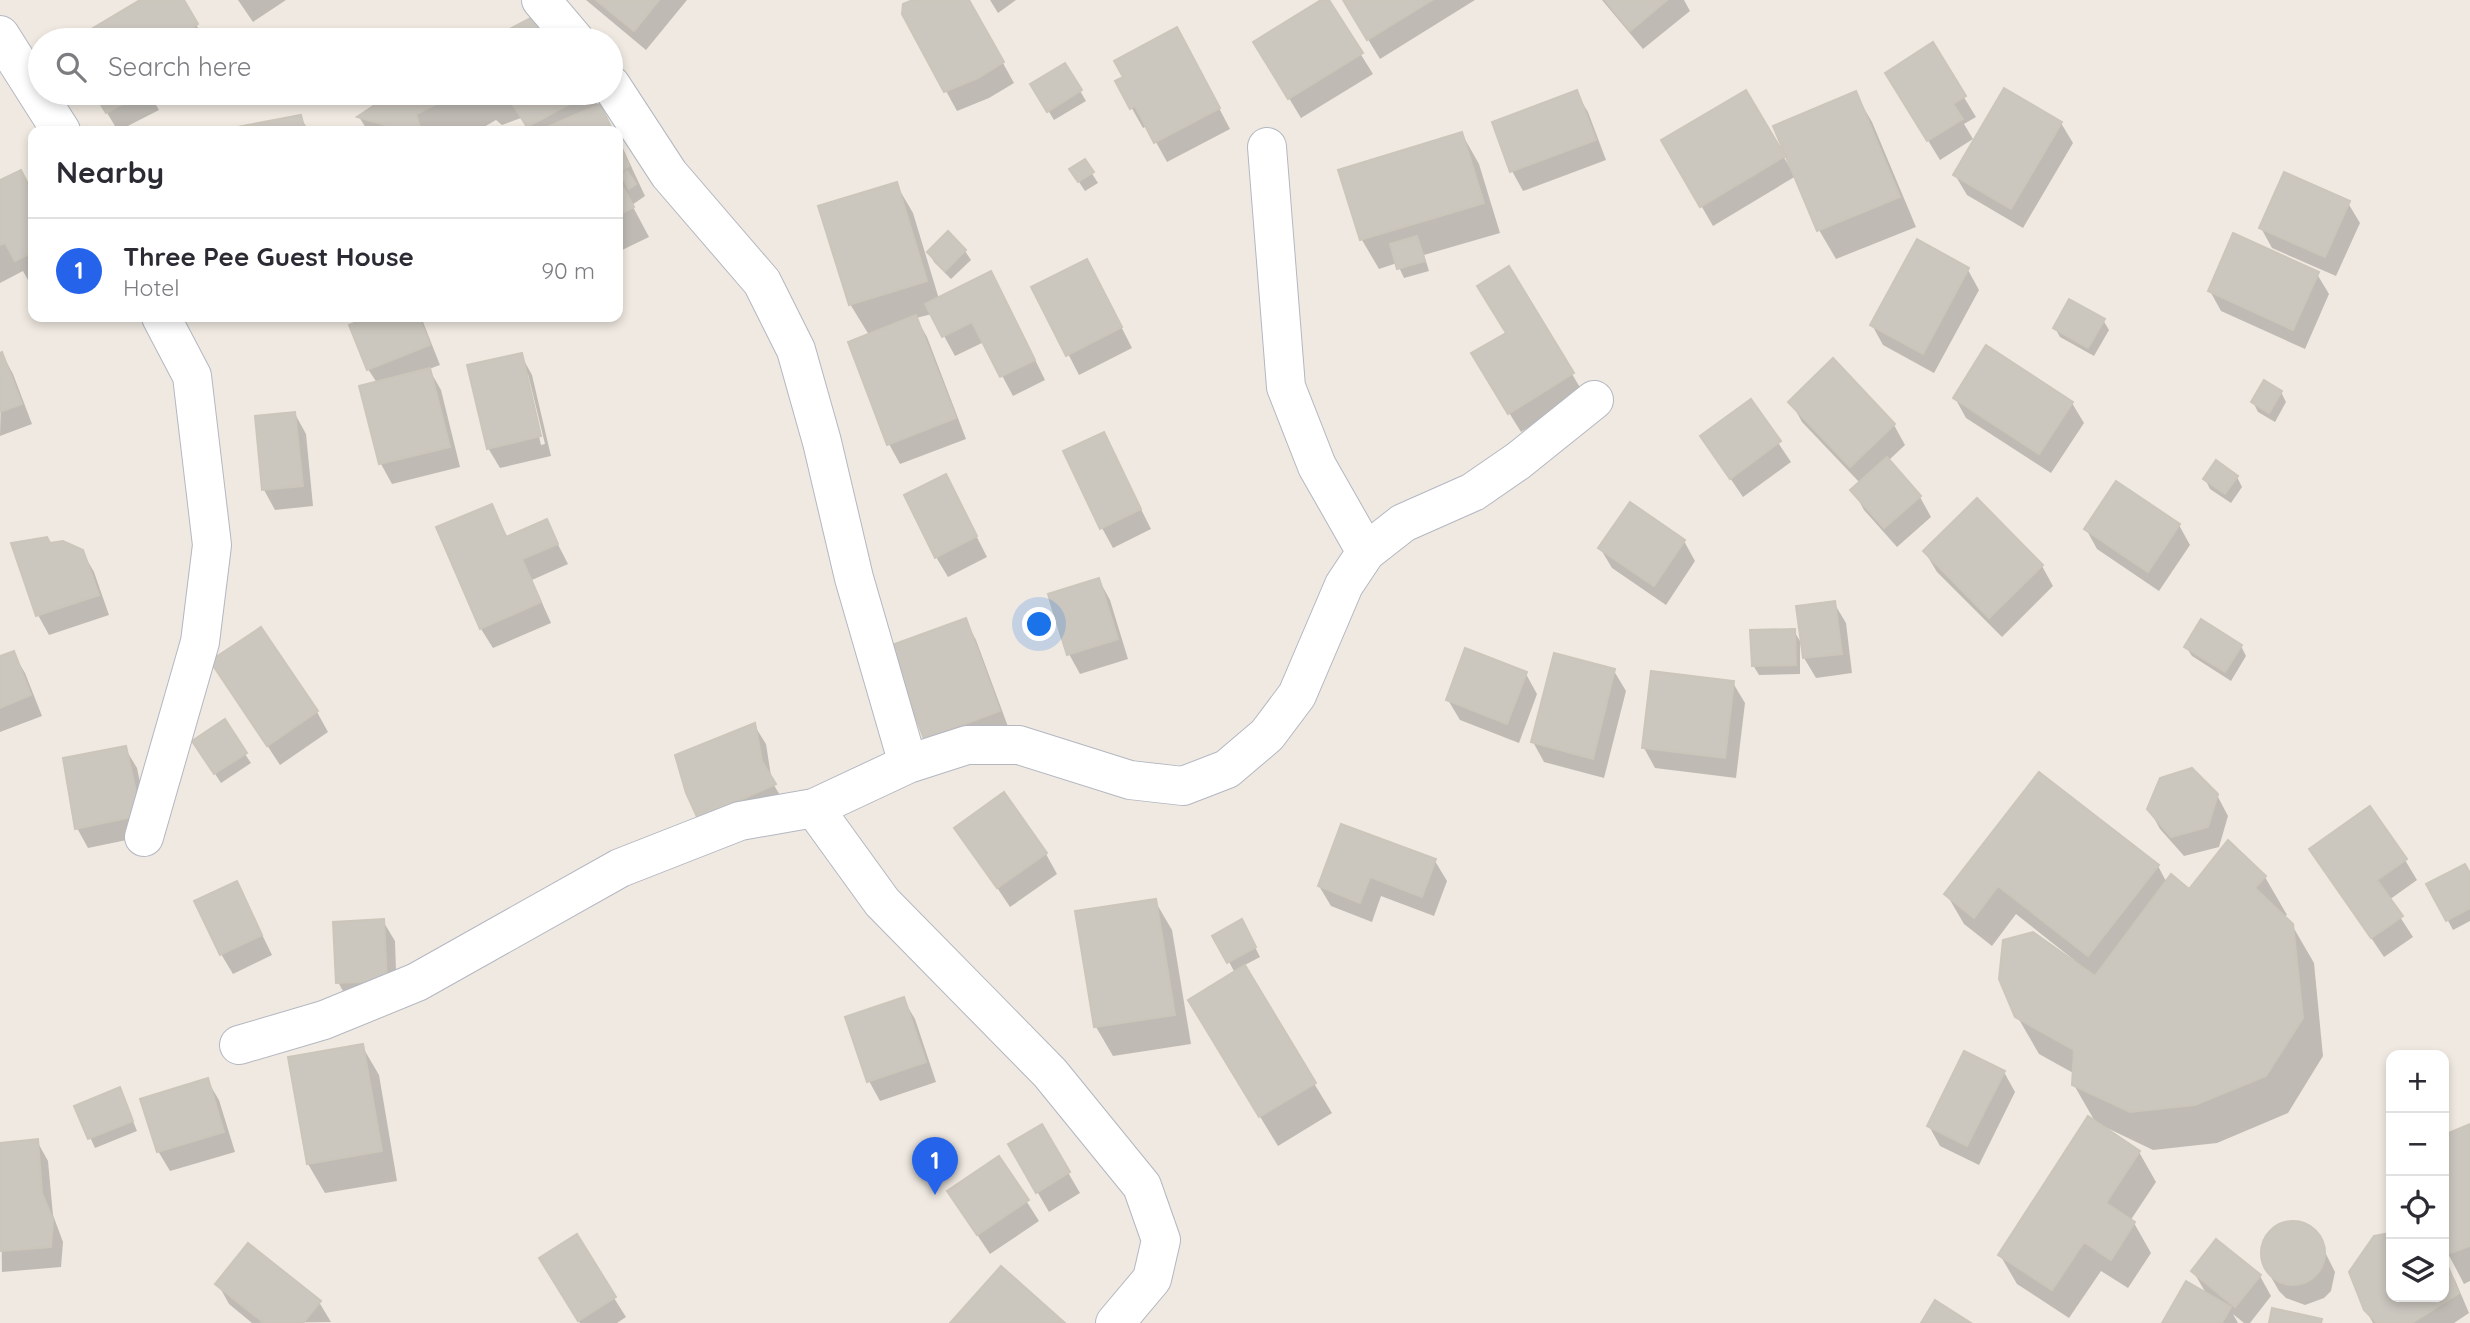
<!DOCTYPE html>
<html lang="en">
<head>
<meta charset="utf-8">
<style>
  :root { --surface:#fff; --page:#f7f7f7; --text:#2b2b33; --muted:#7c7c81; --line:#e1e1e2; --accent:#2563eb }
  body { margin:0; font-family:Quicksand,sans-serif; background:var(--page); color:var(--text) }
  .controls { position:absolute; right:21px; bottom:21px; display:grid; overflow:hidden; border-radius:14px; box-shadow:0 4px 10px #0003 }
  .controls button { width:63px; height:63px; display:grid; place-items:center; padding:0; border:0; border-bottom:2px solid var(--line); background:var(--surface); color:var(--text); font:35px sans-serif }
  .you { position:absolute; left:1040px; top:625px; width:24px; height:24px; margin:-18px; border:5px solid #fff; border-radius:50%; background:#1a73e8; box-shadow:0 0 0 10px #1a73e833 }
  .badge { display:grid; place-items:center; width:46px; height:46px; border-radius:50%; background:var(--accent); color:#fff; font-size:23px; font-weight:700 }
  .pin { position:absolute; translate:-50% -58px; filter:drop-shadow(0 2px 4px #0008) }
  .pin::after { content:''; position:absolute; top:37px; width:24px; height:21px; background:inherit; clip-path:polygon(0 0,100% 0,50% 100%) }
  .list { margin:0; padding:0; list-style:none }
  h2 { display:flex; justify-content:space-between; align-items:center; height:91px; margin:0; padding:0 28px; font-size:30px }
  h2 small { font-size:23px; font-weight:400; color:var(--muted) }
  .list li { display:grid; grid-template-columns:46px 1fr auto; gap:21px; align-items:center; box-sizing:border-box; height:105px; padding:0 28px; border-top:2px solid var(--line) }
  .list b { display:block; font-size:26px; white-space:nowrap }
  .list p { margin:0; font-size:23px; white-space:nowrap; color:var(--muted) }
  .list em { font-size:23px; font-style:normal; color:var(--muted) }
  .icon { flex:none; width:38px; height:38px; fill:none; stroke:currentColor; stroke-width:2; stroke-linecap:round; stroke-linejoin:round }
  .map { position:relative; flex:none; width:2470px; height:1323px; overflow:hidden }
  .search { position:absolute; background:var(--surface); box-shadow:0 4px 10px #0003; left:28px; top:28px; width:595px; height:77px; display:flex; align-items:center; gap:18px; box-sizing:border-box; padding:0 24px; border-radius:38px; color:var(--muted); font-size:26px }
  .panel { position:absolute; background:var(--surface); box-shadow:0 4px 10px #0003; left:28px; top:126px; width:595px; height:196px; border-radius:14px }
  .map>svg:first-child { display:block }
</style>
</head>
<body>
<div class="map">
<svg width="2470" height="1323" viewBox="0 0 2470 1323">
  <rect width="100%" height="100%" fill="#efe9e1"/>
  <path fill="#0003" fill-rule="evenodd" d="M143 0H182L205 40H76Z
    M238 0H286L253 22Z
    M586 0H687L646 50Z
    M916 0H968L1014 83 989 98 957 111 946 91Z
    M990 0H1016L998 13Z
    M1324 0H1327L1373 74 1301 118 1267 62Z
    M1344 0H1475L1380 59Z
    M1602 0H1684L1690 11 1643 49Z
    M1932 45 1976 117 1964 124 1973 139 1940 160 1899 93Z
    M1188 49 1230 129 1167 162 1147 126 1143 128 1117 82Z
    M1065 65 1086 101 1054 120 1032 84Z
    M1576 92 1588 112 1606 160 1523 191 1512 171Z
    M1745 92 1792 171 1855 93 1872 122 1916 227 1836 259 1819 230 1796 176 1713 226 1663 140Z
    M95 93H149L159 110 118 131Z
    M397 93H591L614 131H530L521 118 502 125 496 120 477 131 466 127 457 131H368L359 117 374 105Z
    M300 117 309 131H235L234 130Z
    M2061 123 2073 143 2023 228 1967 195 1955 175Z
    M1462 134 1479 164 1500 233 1424 255 1429 271 1404 278 1397 263 1379 269 1362 240 1340 171Z
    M618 138 645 196 632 205 649 237 618 252Z
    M1084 161 1098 183 1085 191 1077 179Z
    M20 172 33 195V289L23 271 0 283V182Z
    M896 184 913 213 939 299 1002 293 1045 380 1013 396 984 342 955 356 932 314 916 318 927 337 966 439 900 464 889 444 869 335 850 304Z
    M2348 203 2360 223 2336 276 2272 248 2261 228Z
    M965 251 971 260 951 279 934 262 929 252Z
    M1508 268 1584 394 1521 432 1485 374 1508 334Z
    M1968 270 1979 290 1934 373 1883 345 1872 325Z
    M2317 274 2329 294 2305 349 2221 311 2210 291Z
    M1098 281 1132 348 1079 375 1034 288Z
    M375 317H420L423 322 440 365 429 369 441 390 460 467 392 484 381 464 361 387 377 383 368 369 351 326Z
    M2103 320 2109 330 2094 356 2060 337 2055 328Z
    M2 354 13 374 32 424 0 436Z
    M521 355 532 375 551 456 500 468 488 448ZM525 374H528L545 444 541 445Z
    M2281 392 2286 402 2275 422 2258 412 2253 402Z
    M1955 398 2072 403 2084 423 2051 473 1966 418Z
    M1751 402 1791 462 1743 497 1702 437Z
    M1791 402 1894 425 1905 445 1888 461 1920 497 1931 517 1897 547 1864 510 1853 490 1860 483 1802 422Z
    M295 414 306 434 313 506 275 510 264 490Z
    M1103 434 1151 529 1113 548 1102 528Z
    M946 476 987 557 948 577 936 557Z
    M2237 477 2242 487 2231 503 2210 489 2205 479Z
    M491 506 508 538 546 521 568 564 532 580 551 623 493 648 481 629 438 528Z
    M2179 525 2190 545 2159 591 2097 549 2086 529Z
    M1684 541 1695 561 1666 605 1612 568 1600 548Z
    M82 551 94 572 109 615 49 635 38 615Z
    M1925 552 2042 566 2053 586 2002 637 1937 572Z
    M1099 580 1110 600 1128 659 1080 674 1069 654Z
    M1834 603 1846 623 1852 673 1816 678 1804 658Z
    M965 620 976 640 1010 732 926 739Z
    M1794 631 1800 641V674L1759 675 1753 665Z
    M2241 646 2246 656 2231 681 2192 656 2186 647Z
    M13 653 25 673 42 716 0 732V658Z
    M212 662 317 712 328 732 280 765Z
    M1614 671 1626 691 1604 778 1544 762 1533 742Z
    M1526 674 1537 694 1519 743 1460 720 1448 700Z
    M1733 683 1745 703 1736 778 1655 768 1644 748Z
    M754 725 766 744 772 782 786 805 711 838Z
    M125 748 137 768 151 835 88 848 77 828Z
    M200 751 245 754 251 763 221 783Z
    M2039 774 2158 866 2167 883 2189 891 2265 877 2287 915 2284 917 2292 925 2314 963 2323 1056 2288 1113 2217 1143 2153 1150 2105 1127 2103 1129 2139 1152 2156 1182 2130 1221 2134 1223 2151 1253 2128 1288 2101 1271 2069 1318 2017 1284 2000 1255 2097 1125 2074 1085 2075 1074 2039 1054 2017 1016 2074 960 2016 914 1992 946 1964 924 1947 895Z
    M2217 795 2228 816 2219 847 2184 856 2160 829 2149 809Z
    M957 828 1046 854 1057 874 1010 907Z
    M2311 849 2405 860 2417 880 2389 900 2413 937 2384 957Z
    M1435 861 1447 881 1434 916 1381 896 1372 922 1331 906 1319 886Z
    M2470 875V921L2453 930 2429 885Z
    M237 883 272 955 233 974 221 954Z
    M1155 901 1172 930 1191 1044 1113 1056 1096 1027Z
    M383 921 395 941 397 1001 349 1002 338 982Z
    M1247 931 1260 957 1243 966 1332 1113 1278 1146 1207 1030 1235 973 1215 936Z
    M903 999 915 1019 936 1082 880 1101 869 1081Z
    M362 1046 379 1075 397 1181 325 1193 308 1164Z
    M2004 1072 2015 1092 1979 1165 1940 1146 1929 1126Z
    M207 1080 219 1100 235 1152 170 1171 158 1151Z
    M124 1099 137 1131 95 1148 76 1107Z
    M1041 1126 1080 1193 1049 1212 1010 1145Z
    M2470 1126V1281L2464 1284 2444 1246V1137Z
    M37 1141 48 1161 53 1215 63 1242 61 1267 2 1272 0 1145Z
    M999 1158 1039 1221 990 1254 961 1211Z
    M2298 1223 2315 1232 2335 1272 2331 1291 2324 1298 2305 1305 2286 1298 2279 1291 2267 1270 2262 1251 2270 1232 2278 1226Z
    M2391 1235V1297H2444V1260L2455 1280 2469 1313 2454 1323H2373L2365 1309 2375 1237Z
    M2193 1271 2260 1276 2271 1296 2250 1323H2244L2233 1314 2238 1323H2164L2207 1295Z
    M552 1278 614 1298 626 1317 617 1323H580Z
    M218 1284 319 1302 331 1322 252 1323 229 1304Z"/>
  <path fill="#cbc7bf" stroke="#cbc5ba" stroke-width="2" d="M140 0H184L198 24 174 40H73Z
    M596 0H659L634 31Z
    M913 0H969L1004 62 978 78 944 92 902 14 903 4Z
    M1321 0H1329L1363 53 1288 99 1253 42Z
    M1343 0H1432L1367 40Z
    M1605 0H1667L1630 31Z
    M544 11 562 40H489Z
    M1177 27 1220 108 1154 143 1135 106 1130 109 1115 81 1123 77 1114 61Z
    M1933 42 1966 96 1953 104 1963 119 1927 141 1885 73Z
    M1065 63 1082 90 1047 112 1030 84Z
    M2004 88 2062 122 2011 209 1953 175Z
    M1577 90 1596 140 1510 172 1492 122Z
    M1746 90 1785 156 1700 207 1661 140Z
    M1856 91 1900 197 1817 231 1773 126Z
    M94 93H143L106 113Z
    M393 93H476L458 103 449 98 416 114 421 131H392L385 125 357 117Z
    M505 93H590L527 127Z
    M600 104 613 131H538Z
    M301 115 305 131H233L232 128Z
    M1462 132 1484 203 1360 240 1338 170Z
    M618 141 629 166 618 174Z
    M1085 159 1094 172 1078 182 1069 169Z
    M21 170 33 194V252L15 261 5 243 0 245V180Z
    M627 171 636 184 629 189 621 175Z
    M2284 172 2350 201 2325 257 2259 228Z
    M618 178 634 207 618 215Z
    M897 182 927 281 849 305 818 206Z
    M948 231 966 250 945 271 927 252Z
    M2233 233 2319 272 2293 330 2208 291Z
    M1417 236 1425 261 1397 269 1390 244Z
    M1917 239 1969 268 1923 354 1870 325Z
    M1087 259 1122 327 1066 356 1031 287Z
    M1509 266 1574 373 1508 414 1471 353 1506 333 1477 286Z
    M991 271 1035 360 1000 377 972 322 942 337 925 304Z
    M2069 299 2105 319 2088 348 2053 328Z
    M916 315 956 418 887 445 848 342Z
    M370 317H419L430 345 367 370 349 325Z
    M1986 345 2073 402 2039 454 1953 398Z
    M2 352 22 404 0 412V353Z
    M522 353 541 436 487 449 467 365Z
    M1833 358 1895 424 1850 467 1788 402Z
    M430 368 450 447 379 464 359 386Z
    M2264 380 2282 391 2269 413 2251 402Z
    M1751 399 1781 441 1730 479 1700 436Z
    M295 412 303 486 262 490 255 416Z
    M1104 432 1141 509 1100 529 1063 451Z
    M1887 457 1921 496 1884 528 1850 490Z
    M2216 460 2238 476 2225 494 2203 479Z
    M946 474 977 536 935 558 904 495Z
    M2116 481 2180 524 2148 572 2084 529Z
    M1977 498 2043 565 1989 618 1923 551Z
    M1630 502 1685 540 1654 586 1598 548Z
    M492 504 506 537 547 519 558 544 522 559 541 602 480 629 436 527Z
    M47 537 50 543 63 541 83 550 99 595 36 616 11 543Z
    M1099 578 1118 639 1067 655 1048 594Z
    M1835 601 1842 654 1803 658 1796 606Z
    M966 618 1000 711 924 739 889 646Z
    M2201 619 2242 645 2225 672 2184 647Z
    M261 627 318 711 267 746 210 661Z
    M1795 629 1796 665 1752 666 1750 630Z
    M1465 648 1527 672 1507 724 1446 700Z
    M14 651 31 695 0 708V656Z
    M1554 653 1615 669 1593 759 1531 742Z
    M1651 671 1734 681 1725 758 1642 748Z
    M225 719 247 753 214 774 192 741Z
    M755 723 762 761 776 784 698 819 686 793 675 755Z
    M126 746 141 815 75 829 63 758Z
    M2192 768 2218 794 2208 827 2171 837 2147 809 2160 778Z
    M2039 772 2159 865 2088 956 1998 886 1974 918 1944 894Z
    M1004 792 1047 853 997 888 954 828Z
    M2370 806 2407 859 2377 880 2403 916 2371 938 2309 849Z
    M1341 824 1436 859 1422 897 1370 877 1360 903 1318 886Z
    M2228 840 2266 876 2255 888 2293 924 2303 1018 2266 1076 2195 1105 2130 1112 2072 1085 2074 1050 2015 1017 1999 979 2003 940 2033 932 2095 976 2171 874 2189 889Z
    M2465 864 2470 873V908L2446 921 2426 884Z
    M237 881 262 935 220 955 194 901Z
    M1156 899 1175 1015 1094 1027 1075 911Z
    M384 919 387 981 336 983 333 922Z
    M1242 919 1256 947 1227 963 1212 936Z
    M1245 965 1316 1083 1259 1117 1188 1000Z
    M904 997 926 1062 867 1082 845 1017Z
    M363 1044 382 1151 307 1164 288 1057Z
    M1964 1051 2005 1071 1967 1146 1927 1126Z
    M208 1078 224 1132 157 1152 140 1099Z
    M120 1087 133 1121 88 1139 74 1106Z
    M2088 1116 2140 1151 2106 1203 2135 1222 2111 1260 2084 1242 2052 1290 1998 1255Z
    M1042 1124 1070 1172 1036 1193 1008 1144Z
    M2470 1124V1246L2445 1255 2444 1135Z
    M38 1139 42 1193 53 1220 51 1247 0 1251V1143Z
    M999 1156 1029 1200 977 1235 947 1191Z
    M2261 1253a32 32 0 1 1 64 0a32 32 0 1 1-64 0Z
    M2391 1233V1297H2444V1257L2459 1293 2412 1323H2377L2364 1310 2349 1272 2374 1236Z
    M577 1234 616 1297 578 1321 539 1258Z
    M2216 1239 2261 1275 2235 1307 2191 1271Z
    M248 1243 321 1301 303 1323H264L215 1284Z
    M1001 1266 1065 1323H950Z
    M2186 1281 2231 1307 2222 1323H2162Z
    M1935 1300 1971 1323H1921Z
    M2272 1308 2322 1319 2321 1323H2269Z"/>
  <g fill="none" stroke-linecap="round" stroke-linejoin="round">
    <g stroke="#b4b7c1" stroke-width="40">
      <path id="minor" d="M541 0 575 40
        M0 35 61 131
        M611 85 669 174 762 282 796 350 822 442 854 578 908 764
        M1267 147 1286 387 1317 466 1366 552
        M814 808 882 902 1050 1073 1142 1186 1161 1240 1152 1279 1115 1323
        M144 837 200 642 212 545 192 376 161 317
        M239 1045 324 1020 417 982 620 868 740 821 814 808 908 764 967 745H1019L1130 780 1183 786 1227 769 1267 735 1297 695 1344 585 1366 552 1403 523 1473 492 1518 461 1594 400"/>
    </g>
    <use href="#minor" stroke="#fff" stroke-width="38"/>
  </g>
</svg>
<div class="controls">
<button>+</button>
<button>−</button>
<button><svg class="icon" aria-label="locate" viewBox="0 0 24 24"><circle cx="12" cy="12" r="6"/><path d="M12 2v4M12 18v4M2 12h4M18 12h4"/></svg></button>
<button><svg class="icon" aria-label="layers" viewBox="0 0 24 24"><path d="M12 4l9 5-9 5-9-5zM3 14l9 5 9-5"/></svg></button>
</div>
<div class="you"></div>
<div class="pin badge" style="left:935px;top:1195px">1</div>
<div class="search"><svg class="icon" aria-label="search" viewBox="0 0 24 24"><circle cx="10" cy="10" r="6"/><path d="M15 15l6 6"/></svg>Search here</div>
<section class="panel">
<h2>Nearby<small></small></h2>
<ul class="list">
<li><span class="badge">1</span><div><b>Three Pee Guest House</b><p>Hotel</p></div><em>90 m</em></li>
</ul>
</section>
</div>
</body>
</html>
